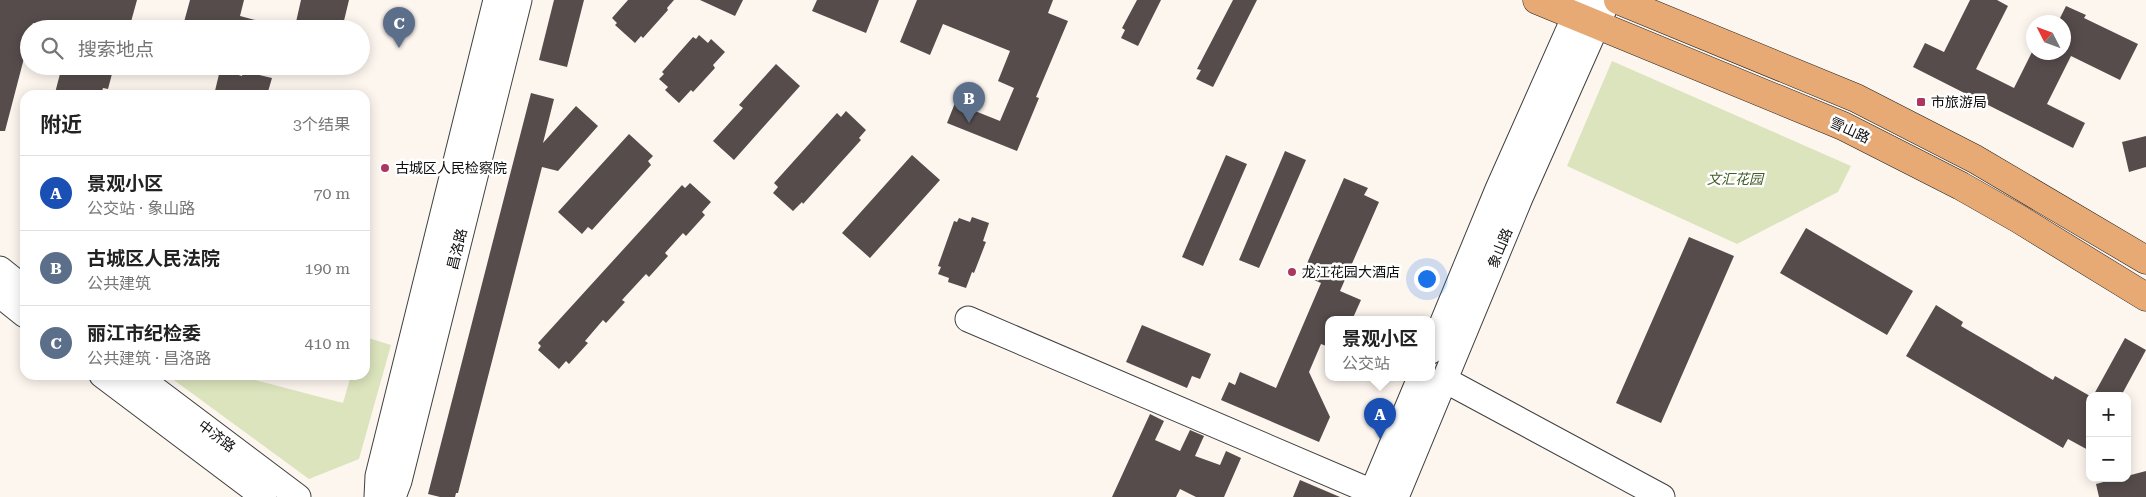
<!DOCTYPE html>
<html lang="zh">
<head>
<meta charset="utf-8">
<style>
  :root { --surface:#fff; --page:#f2f2f2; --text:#222; --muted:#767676; --line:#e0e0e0; --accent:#ac365e }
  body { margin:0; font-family:"Roboto Serif","Noto Sans SC",serif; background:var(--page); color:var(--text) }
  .controls { position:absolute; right:15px; bottom:15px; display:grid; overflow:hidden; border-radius:10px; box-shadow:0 2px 12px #0003 }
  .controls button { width:45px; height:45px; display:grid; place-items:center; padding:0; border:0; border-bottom:1px solid var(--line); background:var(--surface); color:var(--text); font:25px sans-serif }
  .compass { position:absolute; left:2026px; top:15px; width:45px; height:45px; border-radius:50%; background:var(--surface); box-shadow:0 2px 12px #0003; rotate:312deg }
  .you { position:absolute; left:1426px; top:278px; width:18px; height:18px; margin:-12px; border:4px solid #fff; border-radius:50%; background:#1a73e8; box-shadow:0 0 0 8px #1a73e833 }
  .badge { display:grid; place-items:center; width:32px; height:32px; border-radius:50%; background:var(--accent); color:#fff; font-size:16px; font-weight:700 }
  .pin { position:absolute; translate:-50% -41px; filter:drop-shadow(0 1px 2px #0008) }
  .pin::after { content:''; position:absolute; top:26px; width:18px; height:15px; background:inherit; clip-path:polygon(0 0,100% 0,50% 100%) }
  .popup { position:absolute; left:1325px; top:316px; width:110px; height:65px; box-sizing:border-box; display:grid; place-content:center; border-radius:10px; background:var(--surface); filter:drop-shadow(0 1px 4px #0005); font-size:16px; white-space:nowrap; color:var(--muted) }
  .popup b { font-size:19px; color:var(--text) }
  .popup::after { content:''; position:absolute; left:50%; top:100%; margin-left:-10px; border:10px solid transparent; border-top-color:var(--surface) }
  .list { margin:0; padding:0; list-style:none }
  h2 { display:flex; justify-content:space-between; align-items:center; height:65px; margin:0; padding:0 20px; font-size:21px }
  h2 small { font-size:16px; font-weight:400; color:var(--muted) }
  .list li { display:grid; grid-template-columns:32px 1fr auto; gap:15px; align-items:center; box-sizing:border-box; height:75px; padding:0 20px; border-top:1px solid var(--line) }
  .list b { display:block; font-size:19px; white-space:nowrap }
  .list p { margin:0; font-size:16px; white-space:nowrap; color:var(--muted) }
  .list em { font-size:16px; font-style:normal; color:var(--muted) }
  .icon { flex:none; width:28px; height:28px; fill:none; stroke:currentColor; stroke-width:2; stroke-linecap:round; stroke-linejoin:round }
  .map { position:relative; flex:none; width:2146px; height:497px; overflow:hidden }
  .search { position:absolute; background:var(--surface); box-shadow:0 2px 12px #0003; left:20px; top:20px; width:350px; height:55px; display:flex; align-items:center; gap:12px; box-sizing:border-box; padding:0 18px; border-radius:28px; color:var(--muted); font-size:19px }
  .panel { position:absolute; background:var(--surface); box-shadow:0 2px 12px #0003; left:20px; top:90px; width:350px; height:290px; border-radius:15px }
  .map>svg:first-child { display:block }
</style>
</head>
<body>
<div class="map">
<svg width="2146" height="497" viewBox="0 0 2146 497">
  <rect width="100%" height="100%" fill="#fdf6ef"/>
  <path fill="#dce4bd" d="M1612 61 1851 166 1838 192 1737 244 1567 166Z
    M365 337 391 345 359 459 309 479 167 375H236L343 403 351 375H365Z"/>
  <path fill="#554c4b" d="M0 0H137L129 29H57L33 23 31 29H29V39L5 131H0Z
    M190 0H244L240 16 271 24 270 29H212L184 22Z
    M301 0H349L342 29H324L296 22Z
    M554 0H584L567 67 539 60Z
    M628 0H674L667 8 668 10 643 38 641 36 635 43 615 25 617 23 612 18Z
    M700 0H743L735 16Z
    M817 0H879L866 33 812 11Z
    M917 0H1053L1048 13 1068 21 1036 97 1039 98 1017 151 947 123 955 103 1000 121 1014 88 998 81 1010 51 943 24 930 55 900 42Z
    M1137 0H1161L1138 46 1121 38 1125 30 1122 28Z
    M1233 0H1257L1213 87 1196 79 1201 70 1197 69Z
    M1970 0H1997L2008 6 1976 69 2014 88 2032 52H2065H2064V22H2058L2066 6 2086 15 2084 18 2138 44 2120 80 2071 56 2047 104 2085 123 2073 148 1913 67 1925 43 1944 52Z
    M699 35 708 43 711 39 725 52 713 65 715 68 693 92 691 90 679 103 665 90 668 87 659 79 664 74 662 72 685 46 693 37 696 39Z
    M776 64 800 86 734 160 713 141 743 108 739 105Z
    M62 66H109L108 69 113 70 108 89 103 88 101 95H65L55 93Z
    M220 70 242 76 243 71 272 78 267 95H214Z
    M531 93 554 99 543 143 576 106 598 126 558 171 542 167 458 493H456L455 497H440L428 494Z
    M846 111 866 130 859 138 861 140 803 204 802 202 793 211 773 193 778 187 774 183 837 113 841 117Z
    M629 134 653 156 648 161 651 165 592 230 588 227 582 234 558 212Z
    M2146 136V167L2129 172 2122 142Z
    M1285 151 1306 160 1259 268 1239 260Z
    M912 155 940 180 870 258 842 233Z
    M1226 155 1247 164 1203 266 1182 257Z
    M1344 178 1368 188 1364 195 1379 202 1340 291 1361 300 1352 320H1329V347L1321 344 1309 372 1330 417 1319 442 1221 400 1229 382 1235 385 1240 372 1276 388 1321 283 1302 275Z
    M690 183 711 202 702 212 705 215 686 236 683 233 665 253 668 256 649 277 646 274 622 300 625 302 606 323 603 320 585 341 588 343 569 364 566 361 559 369 538 350 541 346 538 343 682 185 685 188Z
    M972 217 989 223 983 241 986 242 974 273 972 272 966 288 948 282 949 278 938 274 941 267 938 266 954 221 957 222 959 218 970 222Z
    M1806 228 1913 291 1887 335 1780 273Z
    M1689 237 1734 256 1661 423 1616 403Z
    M1936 305 1963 322 1961 326 2053 380 2055 376 2090 396V451L2068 439 2063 448 1906 356Z
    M1142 325 1211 354 1200 379 1192 376 1187 388 1126 362Z
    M2125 338 2146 350 2121 396H2093Z
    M1150 414 1164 421 1155 440 1180 451 1190 430 1204 436 1195 456 1220 465 1226 451 1241 458 1224 497H1196L1180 489 1176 497H1112Z
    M2146 471V497H2099L2096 484 2118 478H2127V476Z
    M1300 480 1340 497H1293Z"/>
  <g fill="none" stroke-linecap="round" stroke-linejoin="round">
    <g stroke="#404040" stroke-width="27">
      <path id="minor" d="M0 269 25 289
        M0 295 25 315
        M968 319 1372 492
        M1431 351 1498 189 1582 0
        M102 375 264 497
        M136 375 298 497
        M1445 380 1662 497
        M377 497 378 476 496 0
        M393 497 399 481 519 0
        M1370 497 1420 378
        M1396 497 1520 198 1608 0"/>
    </g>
    <g stroke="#1e1e1e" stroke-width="29">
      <path id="major" d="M1537 0 1843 126 1961 186 2019 219 2146 297
        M1618 0 1856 98 1975 159 2146 260"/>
    </g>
    <use href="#minor" stroke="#fff" stroke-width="25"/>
    <use href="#major" stroke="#e8aa75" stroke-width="28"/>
  </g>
  <g fill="#ac365e" stroke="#fff" stroke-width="2">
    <rect x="1916" y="97" width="10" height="10" rx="2.5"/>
    <circle cx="385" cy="168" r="5"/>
    <circle cx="1292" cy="272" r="5"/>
  </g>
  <g text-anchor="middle" stroke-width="5" stroke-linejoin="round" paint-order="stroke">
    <g font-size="14" fill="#0d0d0d" stroke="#fff" text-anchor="start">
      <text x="1931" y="107">市旅游局</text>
      <text x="395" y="173">古城区人民检察院</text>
      <text x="1302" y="277">龙江花园大酒店</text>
    </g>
    <g font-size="14" fill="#0d0d0d" stroke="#fff">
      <text transform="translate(1850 130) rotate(25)" y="5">雪山路</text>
      <text transform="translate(1500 248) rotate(-68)" y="5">象山路</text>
      <text transform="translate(457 249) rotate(-76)" y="5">昌洛路</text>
      <text transform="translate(217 436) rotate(37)" y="5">中济路</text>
    </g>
    <g font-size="14" font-style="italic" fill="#415d26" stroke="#fff">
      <text x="1735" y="184">文汇花园</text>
    </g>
  </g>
</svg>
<div class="controls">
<button>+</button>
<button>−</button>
</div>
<svg class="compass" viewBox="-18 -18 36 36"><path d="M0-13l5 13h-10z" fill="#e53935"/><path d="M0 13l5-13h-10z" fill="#767676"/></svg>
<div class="you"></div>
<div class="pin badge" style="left:1380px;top:439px;background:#1a4fb4">A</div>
<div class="popup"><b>景观小区</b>公交站</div>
<div class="pin badge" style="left:969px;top:123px;background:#5c6f8a">B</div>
<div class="pin badge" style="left:399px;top:48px;background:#5c6f8a">C</div>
<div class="search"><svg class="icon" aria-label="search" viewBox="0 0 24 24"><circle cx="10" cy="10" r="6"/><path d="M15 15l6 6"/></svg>搜索地点</div>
<section class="panel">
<h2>附近<small>3个结果</small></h2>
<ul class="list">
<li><span class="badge" style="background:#1a4fb4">A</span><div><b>景观小区</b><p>公交站 · 象山路</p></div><em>70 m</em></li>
<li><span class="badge" style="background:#5c6f8a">B</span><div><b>古城区人民法院</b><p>公共建筑</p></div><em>190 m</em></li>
<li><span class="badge" style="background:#5c6f8a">C</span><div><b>丽江市纪检委</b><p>公共建筑 · 昌洛路</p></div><em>410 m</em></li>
</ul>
</section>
</div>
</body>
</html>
